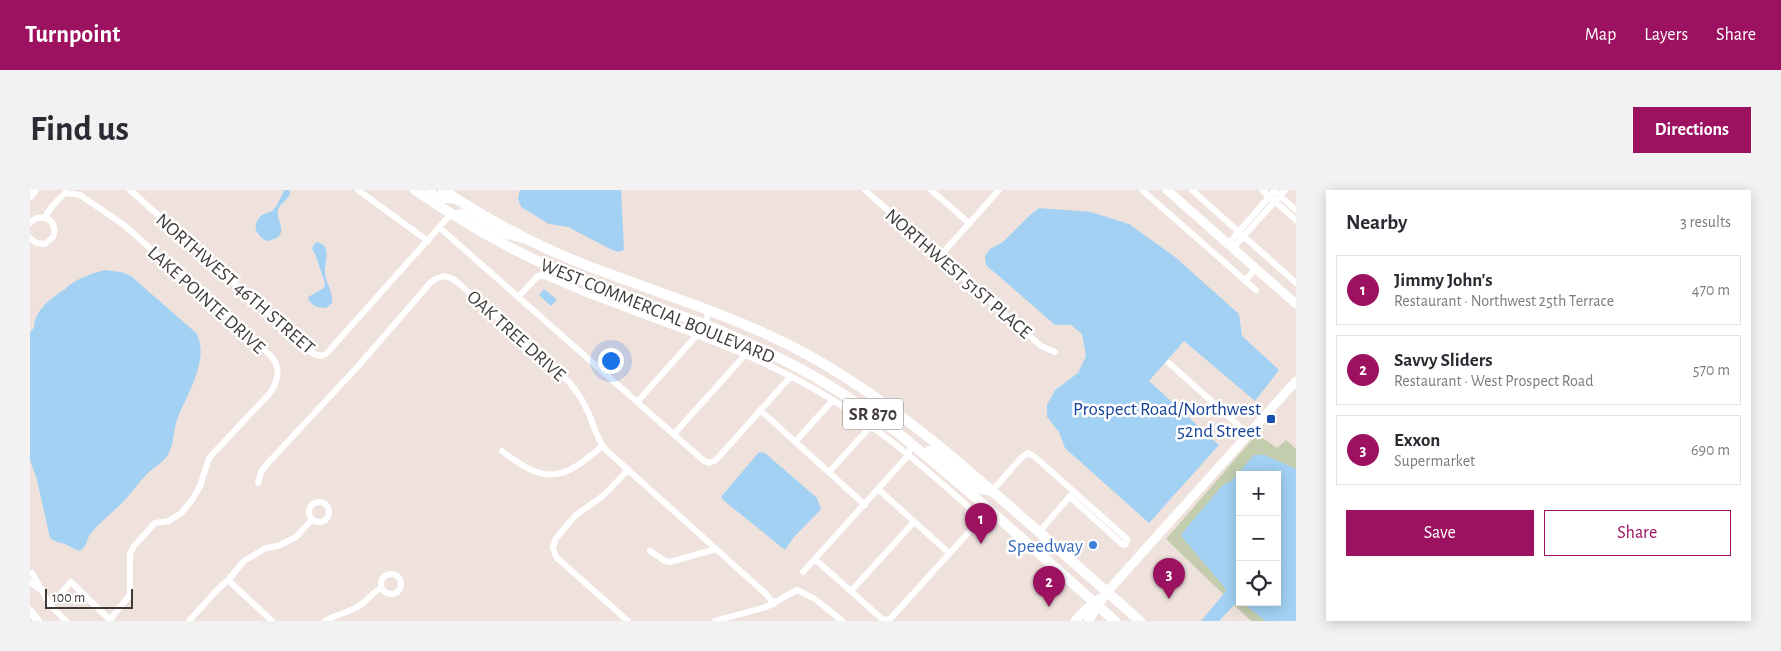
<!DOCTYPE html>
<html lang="en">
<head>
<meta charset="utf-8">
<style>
  :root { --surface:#fff; --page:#f2f2f3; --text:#2b2b33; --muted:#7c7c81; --line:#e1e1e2; --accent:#9c1160 }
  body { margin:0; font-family:"Alegreya Sans",sans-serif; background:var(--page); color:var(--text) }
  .controls { position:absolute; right:15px; bottom:15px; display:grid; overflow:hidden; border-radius:0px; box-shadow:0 2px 12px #0003 }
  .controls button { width:45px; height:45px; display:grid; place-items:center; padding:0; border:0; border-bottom:1px solid var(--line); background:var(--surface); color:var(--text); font:25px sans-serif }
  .scale { position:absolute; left:15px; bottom:12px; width:88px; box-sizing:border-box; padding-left:5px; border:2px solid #403b38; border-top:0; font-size:14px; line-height:18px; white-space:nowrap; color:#403b38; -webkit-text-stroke:4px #fff; paint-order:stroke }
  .you { position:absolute; left:580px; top:170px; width:18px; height:18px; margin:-12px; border:4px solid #fff; border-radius:50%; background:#1a73e8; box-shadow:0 0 0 8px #1a73e833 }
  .badge { display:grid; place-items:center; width:32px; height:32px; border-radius:50%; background:var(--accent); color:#fff; font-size:16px; font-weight:700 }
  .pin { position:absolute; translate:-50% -41px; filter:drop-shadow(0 1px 2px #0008) }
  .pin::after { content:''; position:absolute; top:26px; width:18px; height:15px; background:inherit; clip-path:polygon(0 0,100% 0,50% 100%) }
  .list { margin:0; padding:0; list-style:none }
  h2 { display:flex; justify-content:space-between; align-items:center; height:65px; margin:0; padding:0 20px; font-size:21px }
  h2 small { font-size:16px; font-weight:400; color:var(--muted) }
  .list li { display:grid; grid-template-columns:32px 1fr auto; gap:15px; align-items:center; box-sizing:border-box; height:70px; margin:0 10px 10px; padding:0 10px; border:1px solid var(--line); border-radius:0px }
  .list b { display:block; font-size:19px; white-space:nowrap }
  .list p { margin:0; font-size:16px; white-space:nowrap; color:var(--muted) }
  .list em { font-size:16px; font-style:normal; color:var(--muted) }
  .actions { display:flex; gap:10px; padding:15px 20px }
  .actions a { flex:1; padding:11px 0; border:1px solid var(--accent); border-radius:0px; text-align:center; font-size:18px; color:var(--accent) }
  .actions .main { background:var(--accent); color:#fff }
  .icon { flex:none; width:28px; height:28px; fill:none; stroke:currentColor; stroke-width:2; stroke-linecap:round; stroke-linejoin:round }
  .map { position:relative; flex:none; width:1266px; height:431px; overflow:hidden; border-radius:0px }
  header { display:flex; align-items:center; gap:30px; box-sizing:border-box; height:70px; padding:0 25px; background:var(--accent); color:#fff }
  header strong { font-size:24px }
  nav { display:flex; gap:28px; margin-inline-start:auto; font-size:18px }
  .intro { display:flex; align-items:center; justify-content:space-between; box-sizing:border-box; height:120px; padding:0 30px }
  h1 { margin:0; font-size:35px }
  .button { padding:12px 22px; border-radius:0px; background:var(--accent); color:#fff; font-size:18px; font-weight:700 }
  main { display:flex; gap:30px; padding:0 30px }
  aside { flex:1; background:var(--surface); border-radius:0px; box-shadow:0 2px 12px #0003 }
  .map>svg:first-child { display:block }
</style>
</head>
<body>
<header>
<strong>Turnpoint</strong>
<nav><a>Map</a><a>Layers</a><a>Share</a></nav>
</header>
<div class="intro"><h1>Find us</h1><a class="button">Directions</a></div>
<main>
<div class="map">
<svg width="1266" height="431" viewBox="0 0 1266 431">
  <rect width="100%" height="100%" fill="#efe2dc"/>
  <path fill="#c4ccae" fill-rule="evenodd" d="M1227 244 1247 258 1256 250 1266 259V431H1221L1136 349ZM1210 285H1247V412H1210Z"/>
  <path fill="#a2d1f3" d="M254 0H259L260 4C258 10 250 13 248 20 245 31 263 46 237 51 226 46 221 35 231 26 234 23 239 23 242 21 247 17 251 6 254 0Z
    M490 0H591L594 60 589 62 582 60 538 37 519 34 491 17 488 8Z
    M1009 18 1061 22 1099 34 1145 67 1209 124 1212 146 1249 180 1225 211 1154 151 1119 191 1189 255 1119 333 1035 258 1029 242 1017 227V215L1025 200 1048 183 1056 166 1052 144 1041 135H1025L956 75 955 66 960 59 973 52 1000 25Z
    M287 52C303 56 294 73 295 82 296 94 303 101 302 113L296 118C288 118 279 115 278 107L294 98 295 93 285 64 282 59 284 54Z
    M75 80 91 82 101 86 166 143C181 168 156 206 147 230 143 241 144 257 137 266 132 273 123 278 117 284 108 293 101 304 92 313 82 323 71 331 62 342 56 348 58 356 50 361 45 360 42 357 37 355 31 352 26 353 20 348L7 290 0 270V142L4 138C4 121 20 109 32 101 35 100 36 98 38 96 49 88 62 83 75 80Z
    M514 99 527 110 521 116 509 105Z
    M729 262 735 263 787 308 791 319 764 347 755 360 693 310 691 307Z
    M1224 265H1235L1266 279V431H1236L1211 412H1247V285H1210V411H1208L1189 431H1171L1196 401V399L1152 347V343L1192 296 1201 291Z"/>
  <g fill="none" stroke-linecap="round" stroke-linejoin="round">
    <path stroke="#fff" stroke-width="6" d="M100 0 284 164 291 166 296 164 421 24 433 22 473 45 493 50
      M328 0 398 51
      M399 0 415 10 427 11
      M835 0 1011 156 1025 162
      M901 0 939 33
      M1112 0 1226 100
      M1162 0 1266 93
      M1232 0 1266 30
      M1248 4 1266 20
      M14 28 23 15 35 3 50 5 94 35 240 165C251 178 249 188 241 202L179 268 170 296 162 310 151 323 139 331 125 333 104 356 100 364V405L79 431
      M0 33 6 28H16C24 32 26 39 23 47L15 54 6 53 0 48
      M410 38 674 271 679 273 686 270 761 186
      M1198 54 1245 0
      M1203 58 1255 0
      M910 66 969 0
      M1215 91 1226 78
      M488 107 507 87 511 85C530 92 548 101 567 108 632 133 698 154 760 186 832 222 892 275 951 328
      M1139 173 1219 245
      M607 212 676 135 678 120
      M730 220 835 315
      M644 244 715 165
      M765 252 803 210
      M472 261C515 295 533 291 572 256
      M598 280 573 306 546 325 526 348 523 357 526 367 598 431
      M799 282 841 236
      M228 293 231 282 237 274 330 174 401 92C410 85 417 85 426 91L531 184C543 195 552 208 559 224 564 236 567 250 576 260L736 404 744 414
      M848 299 919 363
      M962 301 991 268 998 263 1005 267 1097 349 1096 354 1094 355 1092 354 1040 307
      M279 322a10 10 0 1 1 20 0a10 10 0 1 1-20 0Z
      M1009 342 1041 305
      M620 361 635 371 640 372 686 359
      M786 370 852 429 857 430 861 428 948 332 952 325 955 316
      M773 382 875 269 878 265 882 253
      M2 383 20 415 36 431
      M351 394a10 10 0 1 1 20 0a10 10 0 1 1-20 0Z
      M198 390 242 431
      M0 392 9 399
      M821 401 884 332
      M20 415 41 392 80 430
      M159 431 188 399 198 390 214 371 236 358 248 356 266 347 282 330
      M295 431C306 424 318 423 329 416 337 411 342 403 351 398
      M685 431 736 417 767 400 785 409 812 431"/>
    <path stroke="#fff" stroke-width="8" d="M0 421 8 431"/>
    <path stroke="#fff" stroke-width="9" d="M1137 0 1266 114
      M1045 431 1056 419 1069 409
      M1058 431 1077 402 1266 191"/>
    <path stroke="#fff" stroke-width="10" d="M0 5 4 0"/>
    <path stroke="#fff" stroke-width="10" d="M385 0C436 35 489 65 546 88 588 106 633 118 676 135 704 146 732 159 759 173 836 212 899 267 963 323 1004 359 1045 395 1085 431
      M413 0C457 29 504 55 553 74 622 101 694 122 761 156 839 196 904 250 969 307 1016 348 1063 390 1110 431
      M899 261 915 270 948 298 962 301"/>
  </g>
  <rect fill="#1a4fb4" stroke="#fff" stroke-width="2" x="1236" y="224" width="10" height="10" rx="2.5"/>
  <circle fill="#3f7fe0" stroke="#fff" stroke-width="2" cx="1063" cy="355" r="5"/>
  <g text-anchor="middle" stroke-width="5" stroke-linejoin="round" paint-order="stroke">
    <rect fill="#fff" stroke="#797674" stroke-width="1" x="813" y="208.5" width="60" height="31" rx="4"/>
    <g font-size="18" font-weight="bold" fill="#403b38">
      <text x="843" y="230">SR 870</text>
    </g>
    <g font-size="19" fill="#403b38" stroke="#fff">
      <text transform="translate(929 83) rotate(41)" y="7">NORTHWEST 51ST PLACE</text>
      <text transform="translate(206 93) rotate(41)" y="7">NORTHWEST 46TH STREET</text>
      <text transform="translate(177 109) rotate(42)" y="7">LAKE POINTE DRIVE</text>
      <text transform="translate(628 120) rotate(22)" y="7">WEST COMMERCIAL BOULEVARD</text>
      <text transform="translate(487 145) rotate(42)" y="7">OAK TREE DRIVE</text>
    </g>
    <g font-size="19" fill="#164399" stroke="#fff" text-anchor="end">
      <text x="1231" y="225">Prospect Road/Northwest<tspan x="1231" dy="22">52nd Street</tspan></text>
    </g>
    <g font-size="19" fill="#366cbe" stroke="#fff" text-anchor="end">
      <text x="1053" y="362">Speedway</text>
    </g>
  </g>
</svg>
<div class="controls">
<button>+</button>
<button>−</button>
<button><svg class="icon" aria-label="locate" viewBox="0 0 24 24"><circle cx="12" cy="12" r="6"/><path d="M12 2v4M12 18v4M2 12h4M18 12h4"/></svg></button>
</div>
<div class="scale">100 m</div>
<div class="you"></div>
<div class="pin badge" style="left:951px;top:354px">1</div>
<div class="pin badge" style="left:1019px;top:417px">2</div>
<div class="pin badge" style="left:1139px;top:409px">3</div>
</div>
<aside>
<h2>Nearby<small>3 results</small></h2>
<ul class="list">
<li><span class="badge">1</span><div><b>Jimmy John's</b><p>Restaurant · Northwest 25th Terrace</p></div><em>470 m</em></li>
<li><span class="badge">2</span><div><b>Savvy Sliders</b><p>Restaurant · West Prospect Road</p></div><em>570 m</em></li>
<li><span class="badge">3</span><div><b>Exxon</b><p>Supermarket</p></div><em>690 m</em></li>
</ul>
<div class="actions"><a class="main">Save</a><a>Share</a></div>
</aside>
</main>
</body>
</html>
